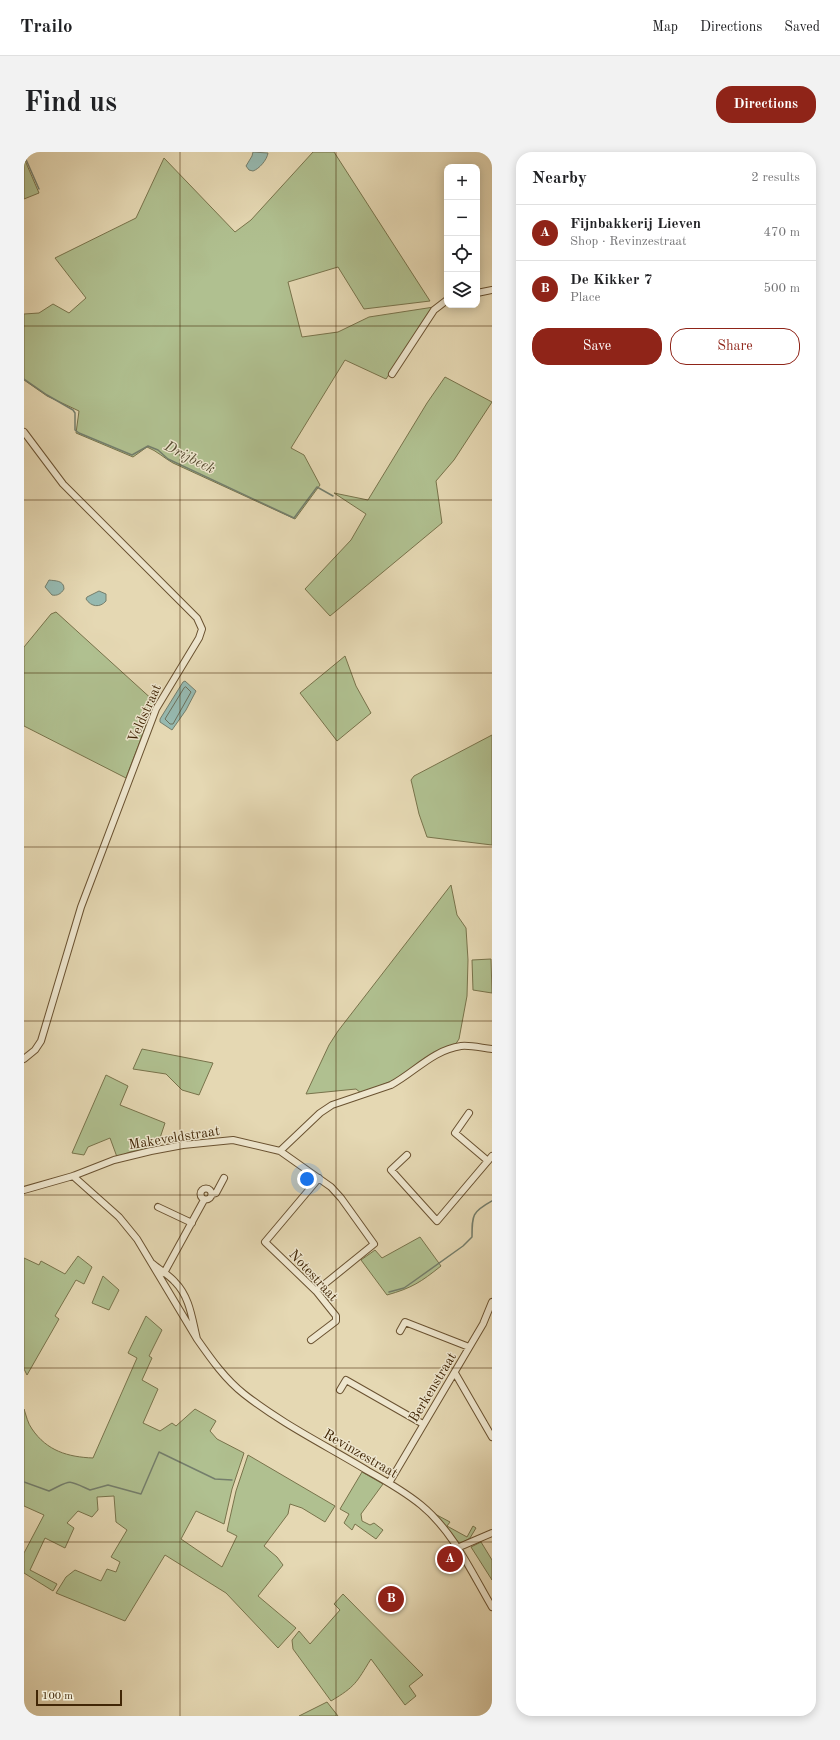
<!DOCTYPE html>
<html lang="en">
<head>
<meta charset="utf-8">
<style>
  :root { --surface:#fff; --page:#f2f2f2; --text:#202124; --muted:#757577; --line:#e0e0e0; --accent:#8f2418 }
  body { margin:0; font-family:"Old Standard TT",serif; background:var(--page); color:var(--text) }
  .controls { position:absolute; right:12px; top:12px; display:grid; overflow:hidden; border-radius:8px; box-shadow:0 2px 10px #0003 }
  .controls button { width:36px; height:36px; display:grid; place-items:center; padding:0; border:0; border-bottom:1px solid var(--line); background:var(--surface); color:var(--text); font:20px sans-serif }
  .scale { position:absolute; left:12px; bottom:10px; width:86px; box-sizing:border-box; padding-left:4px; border:2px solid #412606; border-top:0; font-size:11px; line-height:14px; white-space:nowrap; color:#412606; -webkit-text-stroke:3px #eee6ce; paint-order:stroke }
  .you { position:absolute; left:283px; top:1027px; width:14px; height:14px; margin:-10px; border:3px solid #fff; border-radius:50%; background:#1a73e8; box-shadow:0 0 0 6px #1a73e833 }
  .badge { display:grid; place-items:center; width:26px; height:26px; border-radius:50%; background:var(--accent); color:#fff; font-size:13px; font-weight:700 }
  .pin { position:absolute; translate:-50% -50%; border:2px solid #fff; box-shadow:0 1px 4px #0006 }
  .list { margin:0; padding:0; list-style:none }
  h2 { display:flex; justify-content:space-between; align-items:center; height:52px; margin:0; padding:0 16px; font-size:17px }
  h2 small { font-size:13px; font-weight:400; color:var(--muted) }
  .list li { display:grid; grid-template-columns:26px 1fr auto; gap:12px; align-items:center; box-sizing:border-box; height:56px; padding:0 16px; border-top:1px solid var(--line) }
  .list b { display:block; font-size:15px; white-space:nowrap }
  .list p { margin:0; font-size:13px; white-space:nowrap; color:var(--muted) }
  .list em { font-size:13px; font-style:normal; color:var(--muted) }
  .actions { display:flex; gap:8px; padding:12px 16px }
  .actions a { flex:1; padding:9px 0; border:1px solid var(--accent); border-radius:16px; text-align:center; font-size:14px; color:var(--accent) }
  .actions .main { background:var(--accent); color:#fff }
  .icon { flex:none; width:22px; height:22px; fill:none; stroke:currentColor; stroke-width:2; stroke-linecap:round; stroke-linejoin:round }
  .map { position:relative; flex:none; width:468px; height:1564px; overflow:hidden; border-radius:16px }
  header { display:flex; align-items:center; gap:24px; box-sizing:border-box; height:56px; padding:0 20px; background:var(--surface); border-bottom:1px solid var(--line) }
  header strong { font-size:19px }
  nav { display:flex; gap:22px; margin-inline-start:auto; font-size:14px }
  .intro { display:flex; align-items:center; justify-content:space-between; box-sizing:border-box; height:96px; padding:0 24px }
  h1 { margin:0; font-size:28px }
  .button { padding:10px 18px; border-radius:16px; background:var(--accent); color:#fff; font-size:14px; font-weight:700 }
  main { display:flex; gap:24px; padding:0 24px }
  aside { flex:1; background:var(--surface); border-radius:16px; box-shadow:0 2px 10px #0003 }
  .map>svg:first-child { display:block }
</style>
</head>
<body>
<header>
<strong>Trailo</strong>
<nav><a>Map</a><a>Directions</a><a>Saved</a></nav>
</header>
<div class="intro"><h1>Find us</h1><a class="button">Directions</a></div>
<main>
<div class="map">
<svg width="468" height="1564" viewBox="0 0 468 1564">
  <rect width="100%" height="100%" fill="#e5d8b3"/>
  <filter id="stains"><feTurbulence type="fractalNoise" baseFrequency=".005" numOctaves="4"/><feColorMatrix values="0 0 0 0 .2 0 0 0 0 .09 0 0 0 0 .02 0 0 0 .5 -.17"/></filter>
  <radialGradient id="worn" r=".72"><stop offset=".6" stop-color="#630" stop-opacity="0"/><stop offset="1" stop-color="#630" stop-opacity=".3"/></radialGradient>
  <path fill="#b0c090" stroke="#78734b" d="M289 0H310L406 149 340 157 314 115 264 130 278 185 314 180 345 165 410 155 362 227 321 208 267 296 280 303 296 333 271 367 149 311C140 306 133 299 123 295L109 305 52 281 55 259 23 244 0 228V162L15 161 29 152 45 161 62 146 31 106 112 66 140 6 211 80 227 68Z
    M0 6 15 41 0 47Z
    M421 225 468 250 430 308 412 329 418 371 306 464 281 437 327 388 342 362 310 341 344 348 403 251Z
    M32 460 131 550 102 626 0 574V495L27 462Z
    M321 504 332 534 347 561 313 589 276 541Z
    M468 583V693L403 685 395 662 388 632 387 628 390 624Z
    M427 733 433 763 442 776 444 808 443 844 435 887 431 893 401 906 373 927 337 941 332 937 282 942 305 893 314 879Z
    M467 807 468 841 449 838 448 808Z
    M118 897 189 911 175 943 158 938 142 922 109 917Z
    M82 923 104 934 96 953 141 971 133 995 106 1000 93 1005 86 986 64 995 60 1003 48 1001Z
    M396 1085 417 1114C397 1130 388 1136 363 1143L337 1108 351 1098 358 1106Z
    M54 1104 68 1115 60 1132 52 1128 31 1164 35 1167 3 1223 0 1217V1106L15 1113 17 1109 41 1122Z
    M79 1124 95 1138 85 1158 68 1151Z
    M122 1164 138 1178 125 1204 128 1206 118 1228 134 1237 119 1271 136 1279 148 1271 152 1274 171 1257 192 1269 186 1279 193 1287 220 1301 208 1337 200 1372 172 1359 157 1387 198 1415 213 1384 203 1379 212 1339 224 1303 311 1354 301 1370 278 1356 266 1352 264 1362 240 1394 253 1405 259 1413 234 1444 272 1476 254 1496 202 1441 141 1403 101 1469 32 1441 42 1425 51 1418 77 1429 83 1417 92 1420 96 1410 87 1405 103 1378 92 1370 90 1344 73 1345 74 1358 68 1365 54 1359 43 1371 50 1376 41 1396 21 1386 6 1418 33 1432 29 1439 0 1421V1401L20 1363 0 1354V1257C2 1263 4 1272 8 1277 23 1299 44 1305 69 1306L113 1206 104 1201Z
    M338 1320 359 1332 337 1362 338 1369 346 1373 350 1371 359 1378 352 1387 331 1372 328 1378 320 1371 325 1362 316 1357Z
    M411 1362 426 1370 423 1374 443 1385 449 1374 452 1376 446 1386 436 1392Z
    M457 1390 468 1408V1428L447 1395Z
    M319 1442 399 1523 385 1534 392 1544 381 1553 347 1507C332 1531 332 1534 307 1549L269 1497 268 1488 275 1479 286 1492 316 1458 310 1452Z
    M303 1550 314 1564H275Z"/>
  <path fill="#96b9b0" stroke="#747e6c" d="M229 0 244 1C243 8 235 17 229 19L225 18 222 14 228 4Z
    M25 428C31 429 40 428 40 437 37 442 33 444 28 443L21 435Z
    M75 439 82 442V449C76 456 67 455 62 447L63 445Z
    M161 529 172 539 162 558 148 578 136 570V567L159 530Z"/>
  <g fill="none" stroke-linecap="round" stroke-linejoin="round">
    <path stroke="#6c705b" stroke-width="1" d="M162 535 167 540 149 572H146L141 567 160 536Z"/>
    <path stroke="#747e6c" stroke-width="1.5" d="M0 3 15 37
      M0 227 23 243 49 258 51 261V278L55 281 108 303 124 294 134 298 144 307 270 366 293 335 309 344
      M365 1140 380 1136 390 1129 439 1094 448 1085C448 1063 448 1060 468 1049
      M0 1330 25 1339C48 1328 42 1327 66 1338L84 1333 117 1342 135 1300 191 1327 208 1328"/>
    <g stroke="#6a5231" stroke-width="8">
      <path id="street" d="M453 141 468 138
        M368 222 410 158 423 148
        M0 280 39 332 173 466 178 477 175 486 132 557 57 755 17 889 11 898 0 907
        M445 961 431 981 464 1009
        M256 999 307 1035 317 1046 350 1092 292 1139
        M383 1003 367 1018 413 1069 468 1004
        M49 1024 95 1065 113 1087 173 1187C168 1167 166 1145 151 1130 145 1123 136 1118 129 1112
        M176.5 1042a5.5 5.5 0 1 1 11 0a5.5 5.5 0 1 1-11 0Z
        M0 1038 49 1024 90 1008 127 999 159 993 209 988 256 999 296 961 308 953 367 933C391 920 409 898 437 894 447 893 458 896 468 897
        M188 1042 192 1041 200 1026
        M134 1055 168 1071
        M140 1121 180 1048
        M376 1179 381 1170 445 1195
        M173 1187C187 1207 201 1227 220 1242 258 1272 303 1294 344 1319 362 1329 381 1340 397 1353 429 1379 448 1421 468 1455
        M287 1188 312 1169V1164L292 1139 241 1090 295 1026
        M431 1221 468 1285
        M316 1238 322 1228 399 1272
        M365 1331 459 1172 468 1150
        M433 1396 468 1381"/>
    </g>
    <use href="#street" stroke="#eee6ce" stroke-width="6"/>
  </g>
  <path fill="none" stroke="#412606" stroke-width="1" stroke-opacity="0.55" d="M156 0V1564M312 0V1564M0 174H468M0 348H468M0 521H468M0 695H468M0 869H468M0 1043H468M0 1216H468M0 1390H468"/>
  <g text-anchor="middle" stroke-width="3" stroke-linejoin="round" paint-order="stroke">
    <g font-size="14" fill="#412606" stroke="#eee6ce">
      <text transform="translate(120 561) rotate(-66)" y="5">Veldstraat</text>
      <text transform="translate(150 985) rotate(-9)" y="5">Makeveldstraat</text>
      <text transform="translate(290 1123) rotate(47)" y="5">Notestraat</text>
      <text transform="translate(408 1235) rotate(-59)" y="5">Berkenstraat</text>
      <text transform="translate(337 1301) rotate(30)" y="5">Revinzestraat</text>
    </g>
    <g font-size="15" font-style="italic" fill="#564b30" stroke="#eee6ce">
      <text transform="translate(166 305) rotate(27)" y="5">Drijbeek</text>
    </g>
  </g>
  <rect width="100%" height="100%" filter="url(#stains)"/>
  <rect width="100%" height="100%" fill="url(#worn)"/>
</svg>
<div class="controls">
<button>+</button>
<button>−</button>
<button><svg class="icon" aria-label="locate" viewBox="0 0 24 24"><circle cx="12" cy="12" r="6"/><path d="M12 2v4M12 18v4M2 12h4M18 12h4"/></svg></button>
<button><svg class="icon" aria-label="layers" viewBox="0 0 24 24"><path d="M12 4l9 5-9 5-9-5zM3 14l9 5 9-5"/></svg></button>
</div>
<div class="scale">100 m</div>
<div class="you"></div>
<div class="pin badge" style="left:426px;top:1407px">A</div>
<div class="pin badge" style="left:367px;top:1447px">B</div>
</div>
<aside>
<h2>Nearby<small>2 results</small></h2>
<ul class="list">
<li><span class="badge">A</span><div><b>Fijnbakkerij Lieven</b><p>Shop · Revinzestraat</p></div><em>470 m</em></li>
<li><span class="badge">B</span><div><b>De Kikker 7</b><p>Place</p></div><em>500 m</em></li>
</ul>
<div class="actions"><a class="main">Save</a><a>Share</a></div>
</aside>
</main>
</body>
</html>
